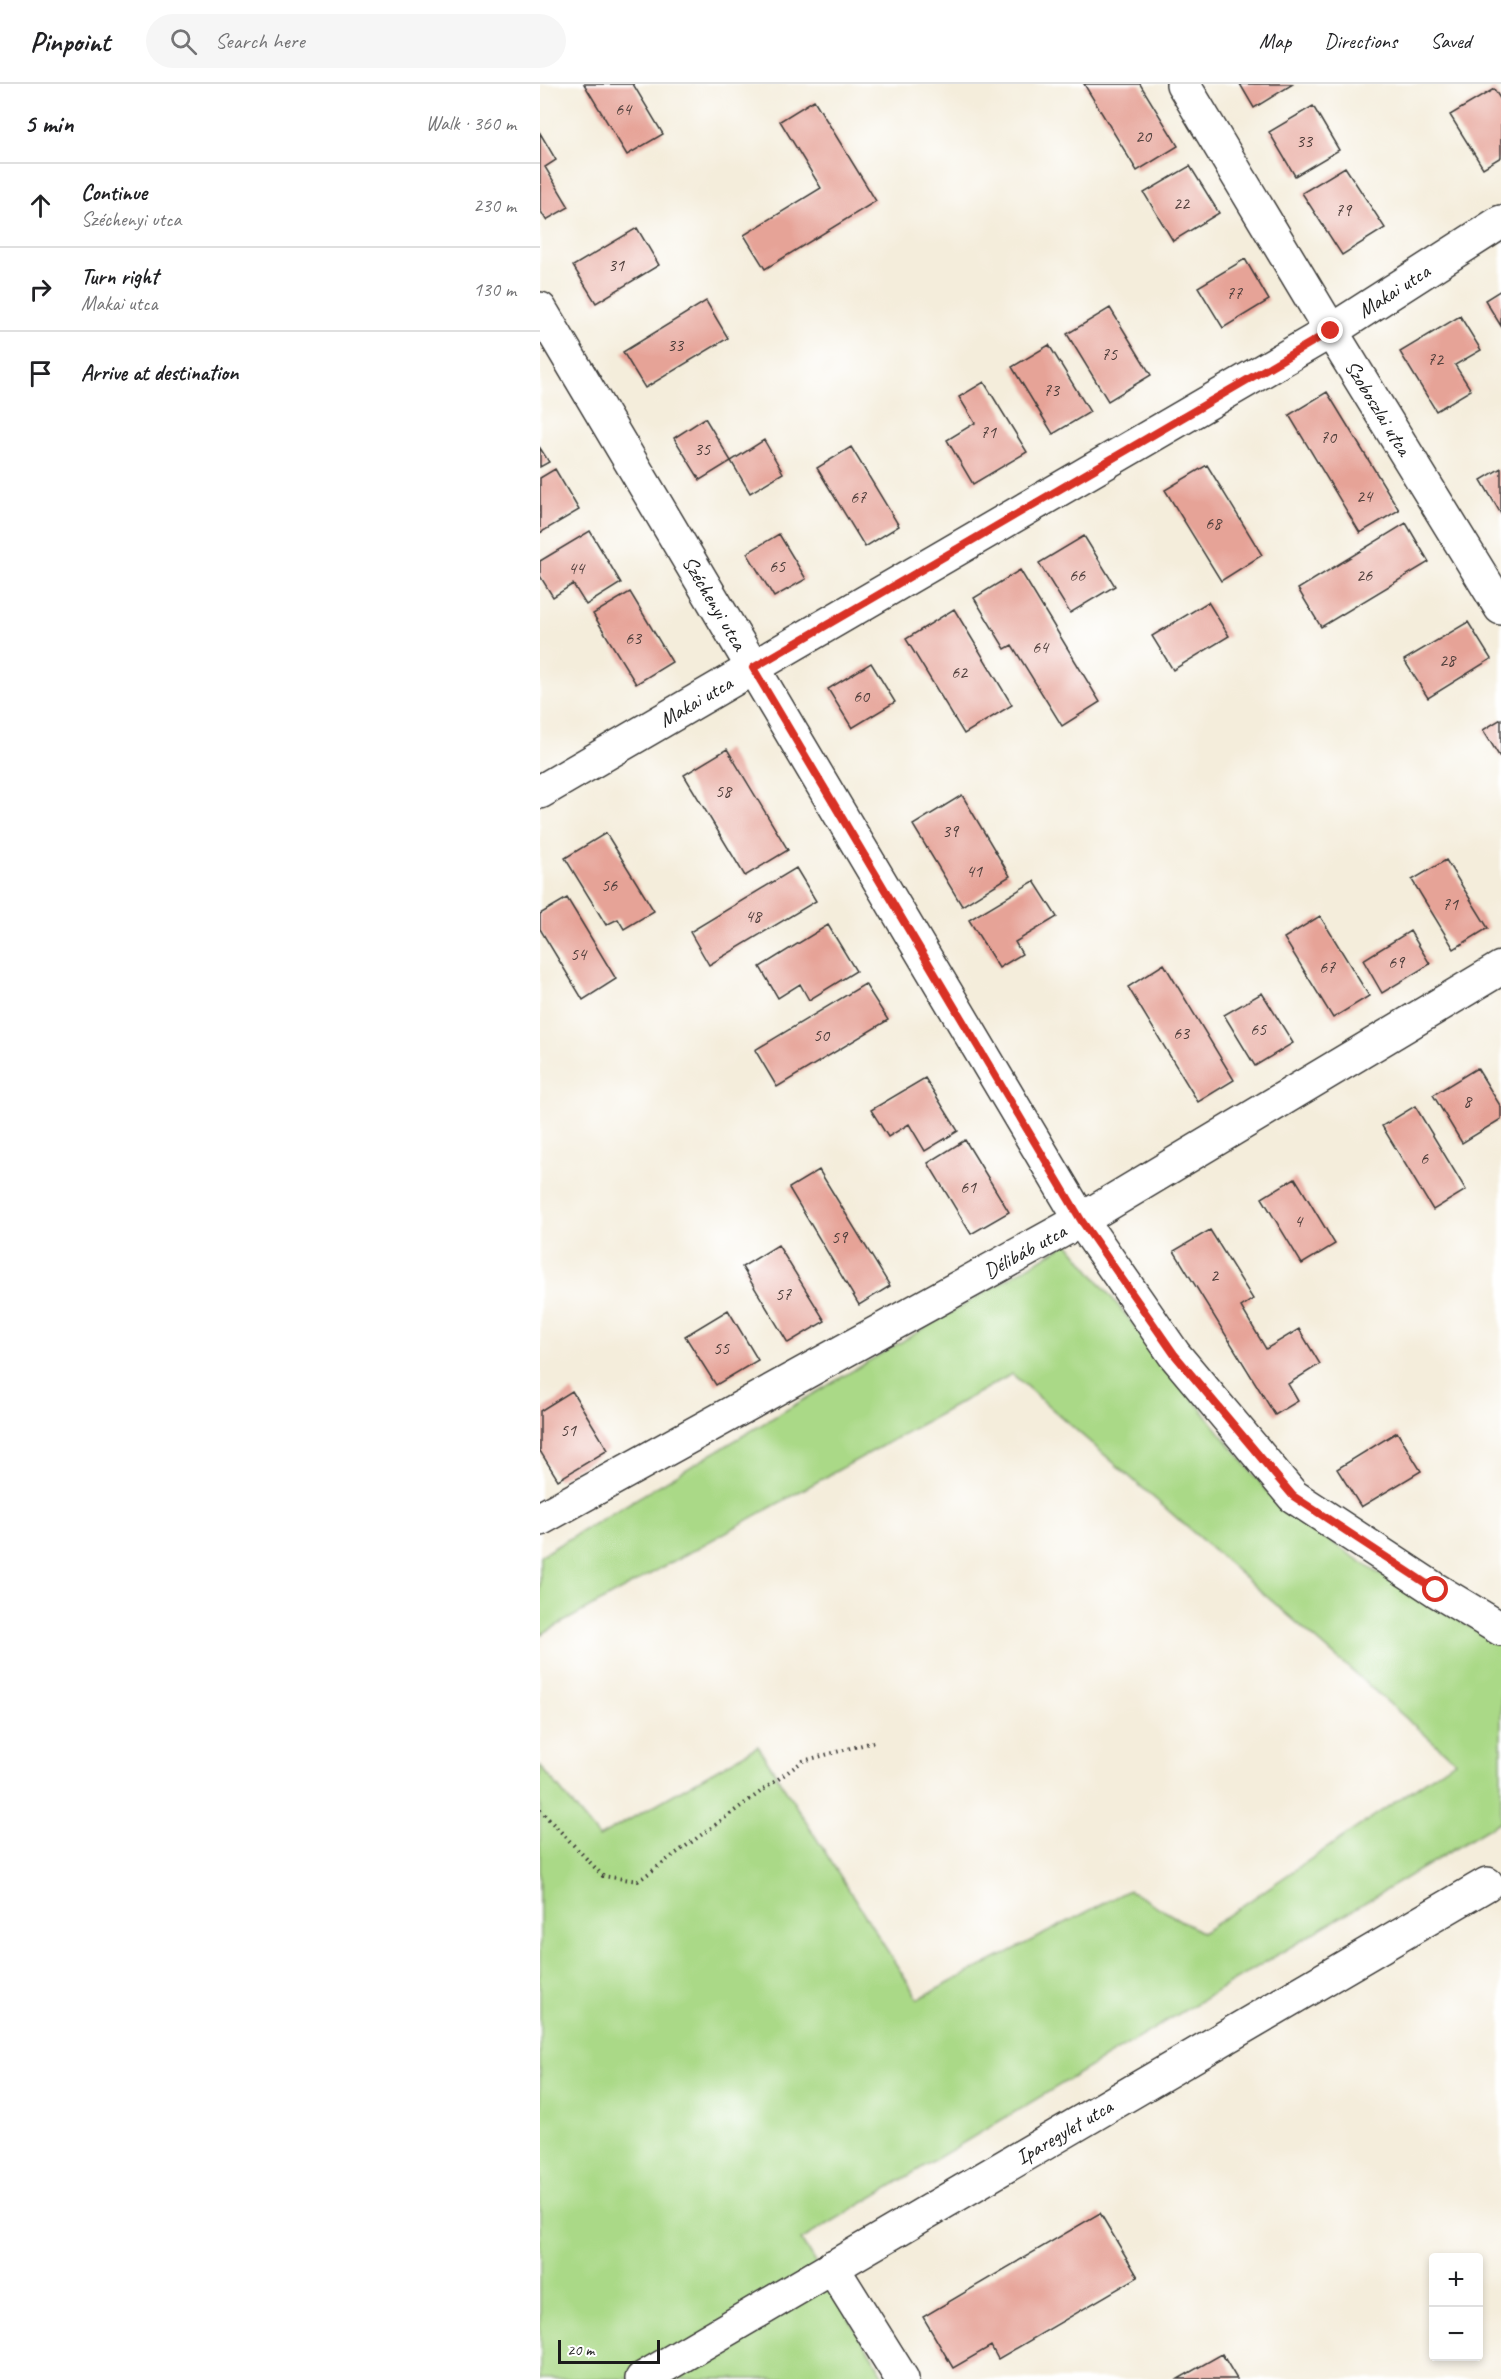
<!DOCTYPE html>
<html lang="en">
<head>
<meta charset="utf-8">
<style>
  :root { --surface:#fff; --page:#f6f6f6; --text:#202124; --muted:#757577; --line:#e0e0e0 }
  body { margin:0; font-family:Caveat,sans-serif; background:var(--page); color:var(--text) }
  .controls { position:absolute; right:18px; bottom:18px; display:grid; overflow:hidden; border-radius:6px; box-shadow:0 3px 9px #0003 }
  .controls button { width:54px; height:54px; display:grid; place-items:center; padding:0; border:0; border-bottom:2px solid var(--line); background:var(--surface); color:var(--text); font:30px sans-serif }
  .scale { position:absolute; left:18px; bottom:15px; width:102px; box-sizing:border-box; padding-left:6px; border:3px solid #1c1c1c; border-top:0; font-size:16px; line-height:21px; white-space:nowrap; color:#1c1c1c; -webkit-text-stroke:4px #fff; paint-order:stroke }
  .stop { position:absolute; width:18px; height:18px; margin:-14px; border:4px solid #d93025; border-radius:50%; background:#fff }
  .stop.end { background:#d93025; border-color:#fff; box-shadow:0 2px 6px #0008 }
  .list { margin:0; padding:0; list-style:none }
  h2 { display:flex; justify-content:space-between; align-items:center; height:78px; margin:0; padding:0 24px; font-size:26px }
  h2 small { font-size:20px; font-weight:400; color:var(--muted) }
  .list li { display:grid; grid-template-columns:39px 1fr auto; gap:18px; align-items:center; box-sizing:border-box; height:84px; padding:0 24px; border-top:2px solid var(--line) }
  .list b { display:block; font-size:22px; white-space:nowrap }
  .list p { margin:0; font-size:20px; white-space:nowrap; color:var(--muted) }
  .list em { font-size:20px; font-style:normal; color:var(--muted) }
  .icon { flex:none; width:33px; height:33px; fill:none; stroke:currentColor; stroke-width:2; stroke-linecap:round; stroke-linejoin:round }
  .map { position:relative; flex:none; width:961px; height:2295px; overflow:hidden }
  header { display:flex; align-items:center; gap:36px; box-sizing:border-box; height:84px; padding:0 30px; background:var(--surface); border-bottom:2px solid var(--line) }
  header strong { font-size:28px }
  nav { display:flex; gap:33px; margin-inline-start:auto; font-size:21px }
  .search { width:420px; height:54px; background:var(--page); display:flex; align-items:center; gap:15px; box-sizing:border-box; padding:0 21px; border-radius:33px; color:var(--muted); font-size:22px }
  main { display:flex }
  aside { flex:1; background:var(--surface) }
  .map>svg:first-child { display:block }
</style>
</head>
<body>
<header>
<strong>Pinpoint</strong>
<div class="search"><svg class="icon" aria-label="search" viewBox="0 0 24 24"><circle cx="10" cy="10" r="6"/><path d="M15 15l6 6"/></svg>Search here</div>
<nav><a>Map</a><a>Directions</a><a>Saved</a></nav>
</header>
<main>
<aside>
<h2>5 min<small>Walk · 360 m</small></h2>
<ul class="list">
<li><svg class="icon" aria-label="ahead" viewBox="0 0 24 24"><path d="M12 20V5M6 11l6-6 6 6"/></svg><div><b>Continue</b><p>Széchenyi utca</p></div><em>230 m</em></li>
<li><svg class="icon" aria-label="right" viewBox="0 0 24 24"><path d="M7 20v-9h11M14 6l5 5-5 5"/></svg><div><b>Turn right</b><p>Makai utca</p></div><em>130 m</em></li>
<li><svg class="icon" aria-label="arrive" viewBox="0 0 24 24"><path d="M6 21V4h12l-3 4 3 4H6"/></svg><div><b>Arrive at destination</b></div></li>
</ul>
</aside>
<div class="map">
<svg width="961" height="2295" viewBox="0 0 961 2295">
  <rect width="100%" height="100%" fill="#fff"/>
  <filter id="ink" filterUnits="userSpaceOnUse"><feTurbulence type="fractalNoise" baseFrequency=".0167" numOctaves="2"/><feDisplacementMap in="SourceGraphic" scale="12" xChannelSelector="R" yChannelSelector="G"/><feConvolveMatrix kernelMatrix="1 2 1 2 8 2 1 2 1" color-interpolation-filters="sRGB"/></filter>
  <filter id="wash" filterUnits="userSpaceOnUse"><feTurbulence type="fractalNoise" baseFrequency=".008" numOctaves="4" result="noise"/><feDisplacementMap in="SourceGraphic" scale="24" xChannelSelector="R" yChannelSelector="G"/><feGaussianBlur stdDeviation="1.35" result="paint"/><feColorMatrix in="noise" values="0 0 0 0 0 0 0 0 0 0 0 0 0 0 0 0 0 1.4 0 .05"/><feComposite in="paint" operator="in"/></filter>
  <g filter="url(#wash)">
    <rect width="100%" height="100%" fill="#f4eddb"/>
    <path fill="#aad987" stroke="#637a52" stroke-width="1.5" d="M528 1159 739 1422 836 1488 961 1561V1737L261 2156 346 2295H0V1681L59 1753 218 1662 378 1915 589 1806 662 1849 915 1677 472 1290 0 1551V1472Z"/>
    <g id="blocks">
      <path fill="#e6a397" d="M44 0H93L123 50 87 71Z
        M544 0H600L638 62 597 87Z
        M700 0H753L714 24Z
        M954 5 961 16V73L943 84 910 31Z
        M274 16 336 117 225 185 204 151 281 104 240 37Z
        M773 22 799 66 755 92 729 48Z
        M0 49 16 76 5 83 29 123 6 136 0 126Z
        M650 82 679 129 633 157 604 109Z
        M805 83 845 144 802 171 762 109Z
        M97 144 119 181 56 219 33 182Z
        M705 175 729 216 683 244 658 203Z
        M961 206V242L945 216Z
        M166 217 188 254 105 304 83 268Z
        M570 224 611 291 568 317 527 250Z
        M920 232 941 266 915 281 931 306 896 327 860 268Z
        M509 261 550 328 513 350 472 283Z
        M444 298 487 368 433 400 407 356 435 339 419 313Z
        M787 308 859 426 820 449 749 331Z
        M165 334 191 377 160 396 134 354Z
        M224 356 243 389 210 409 191 377Z
        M311 363 359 442 325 463 277 384Z
        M0 364 9 378 0 383Z
        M667 381 722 471 681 497 625 406Z
        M961 384V430L941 396Z
        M15 385 39 426 0 449V394Z
        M866 439 889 478 781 543 758 505Z
        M50 447 81 499 46 521 33 500 13 513 0 492V477Z
        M239 450 266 495 234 513 207 469Z
        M544 452 575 502 530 529 499 479Z
        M480 486 560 618 522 642 472 561 465 565 434 514Z
        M90 508 132 578 96 600 53 530Z
        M668 518 689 552 633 586 612 552Z
        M414 525 472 621 424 650 366 555Z
        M928 538 951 575 888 614 864 576Z
        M331 579 355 618 312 644 288 605Z
        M961 635V675L943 646Z
        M187 665 248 766 205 792 144 691Z
        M422 711 470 792 422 822 373 741Z
        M66 749 114 827 84 845 78 835 66 841 25 774Z
        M906 776 948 844 914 865 872 796Z
        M256 784 276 817 169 881 150 848Z
        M494 797 517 833 475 858 482 870 459 884 429 836Z
        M27 814 76 895 43 916 0 845V830Z
        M780 832 829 912 793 934 744 854Z
        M288 841 316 887 269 916 260 900 238 914 220 883Z
        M870 847 890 880 842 909 823 876Z
        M624 880 694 996 658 1018 588 903Z
        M325 900 348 936 237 1003 215 966Z
        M722 909 753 959 715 982 684 931Z
        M937 984 961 1023V1035L922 1059 893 1011Z
        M385 994 418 1047 385 1067 369 1040 348 1053 331 1026Z
        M875 1022 926 1106 893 1126 842 1042Z
        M425 1056 469 1128 431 1150 388 1079Z
        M279 1086 350 1202 319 1221 249 1104Z
        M755 1094 795 1160 762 1180 722 1114Z
        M670 1146 713 1215 701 1223 726 1265 759 1245 780 1280 748 1300 758 1317 735 1331 634 1167Z
        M238 1161 285 1237 248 1259 202 1183Z
        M188 1226 218 1276 176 1301 145 1252Z
        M32 1307 68 1366 18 1396 0 1367V1327Z
        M857 1348 881 1387 821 1423 797 1385Z
        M560 2129 598 2193 458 2275 451 2262 413 2284 383 2233Z
        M682 2270 697 2295H638Z"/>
    </g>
  </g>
  <g filter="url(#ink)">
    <use href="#blocks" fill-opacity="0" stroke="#3c3b39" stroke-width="1.5"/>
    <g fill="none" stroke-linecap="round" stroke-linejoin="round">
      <g stroke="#3c3b39" stroke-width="36">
        <g id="minor">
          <path id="s1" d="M643 0 791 247 961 524"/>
          <path id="s2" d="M0 225 541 1136 634 1270 753 1412 896 1506 961 1545"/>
          <path id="s3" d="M0 708 791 247 961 138"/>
          <path id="s4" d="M0 1435 541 1136 961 884"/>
          <path d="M292 2183 362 2295"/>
          <path id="s5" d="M102 2295 947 1800"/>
        </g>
      </g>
      <path stroke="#3c3b39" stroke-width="4" stroke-dasharray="1.5 4.5" stroke-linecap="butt" d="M0 1726 63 1792 98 1797 263 1677 337 1657"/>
      <use href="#minor" stroke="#fff" stroke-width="33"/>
    </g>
  </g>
  <g fill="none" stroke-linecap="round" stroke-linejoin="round" filter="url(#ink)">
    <path stroke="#d93025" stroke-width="8" d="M791 247 213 584 541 1136 634 1270 753 1412 896 1506"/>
  </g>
  <g text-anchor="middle" stroke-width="6" stroke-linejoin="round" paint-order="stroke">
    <g font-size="18" fill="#4e3e3b">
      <text x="83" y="31">64</text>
      <text x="603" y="58">20</text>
      <text x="764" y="63">33</text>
      <text x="641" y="125">22</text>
      <text x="803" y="132">79</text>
      <text x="76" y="187">31</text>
      <text x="694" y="215">77</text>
      <text x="135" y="267">33</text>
      <text x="569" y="276">75</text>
      <text x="895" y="281">72</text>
      <text x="511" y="312">73</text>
      <text x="448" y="354">71</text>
      <text x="788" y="359">70</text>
      <text x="162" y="371">35</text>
      <text x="824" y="418">24</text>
      <text x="318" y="419">67</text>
      <text x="673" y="445">68</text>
      <text x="237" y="488">65</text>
      <text x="36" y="490">44</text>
      <text x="537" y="497">66</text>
      <text x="824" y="497">26</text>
      <text x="93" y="560">63</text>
      <text x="500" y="569">64</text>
      <text x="907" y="582">28</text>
      <text x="419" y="594">62</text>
      <text x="321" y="618">60</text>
      <text x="183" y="713">58</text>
      <text x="410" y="753">39</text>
      <text x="434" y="793">41</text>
      <text x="69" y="807">56</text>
      <text x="910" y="826">71</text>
      <text x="213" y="838">48</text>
      <text x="38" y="876">54</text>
      <text x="856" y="884">69</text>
      <text x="787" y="889">67</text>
      <text x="718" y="951">65</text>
      <text x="641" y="955">63</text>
      <text x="281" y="957">50</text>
      <text x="927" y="1023">8</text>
      <text x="884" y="1080">6</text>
      <text x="428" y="1109">61</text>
      <text x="758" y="1143">4</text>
      <text x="299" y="1159">59</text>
      <text x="674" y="1197">2</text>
      <text x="243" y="1216">57</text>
      <text x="181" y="1270">55</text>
      <text x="28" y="1352">51</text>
    </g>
    <g font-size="21" fill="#1c1c1c" stroke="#fff">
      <text dy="7" stroke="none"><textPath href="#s3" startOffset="990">Makai utca</textPath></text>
      <text dy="7" stroke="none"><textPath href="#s1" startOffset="378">Szoboszlai utca</textPath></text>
      <text dy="7" stroke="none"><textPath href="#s2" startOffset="342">Széchenyi utca</textPath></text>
      <text dy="7" stroke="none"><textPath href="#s3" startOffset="180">Makai utca</textPath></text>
      <text dy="7" stroke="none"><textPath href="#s4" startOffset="554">Délibáb utca</textPath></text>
      <text dy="7" stroke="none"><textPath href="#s5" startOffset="489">Iparegylet utca</textPath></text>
    </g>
  </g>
</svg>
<div class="controls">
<button>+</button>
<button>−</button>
</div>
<div class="scale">20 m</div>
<div class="stop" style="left:896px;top:1506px"></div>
<div class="stop end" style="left:791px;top:247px"></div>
</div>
</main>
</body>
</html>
